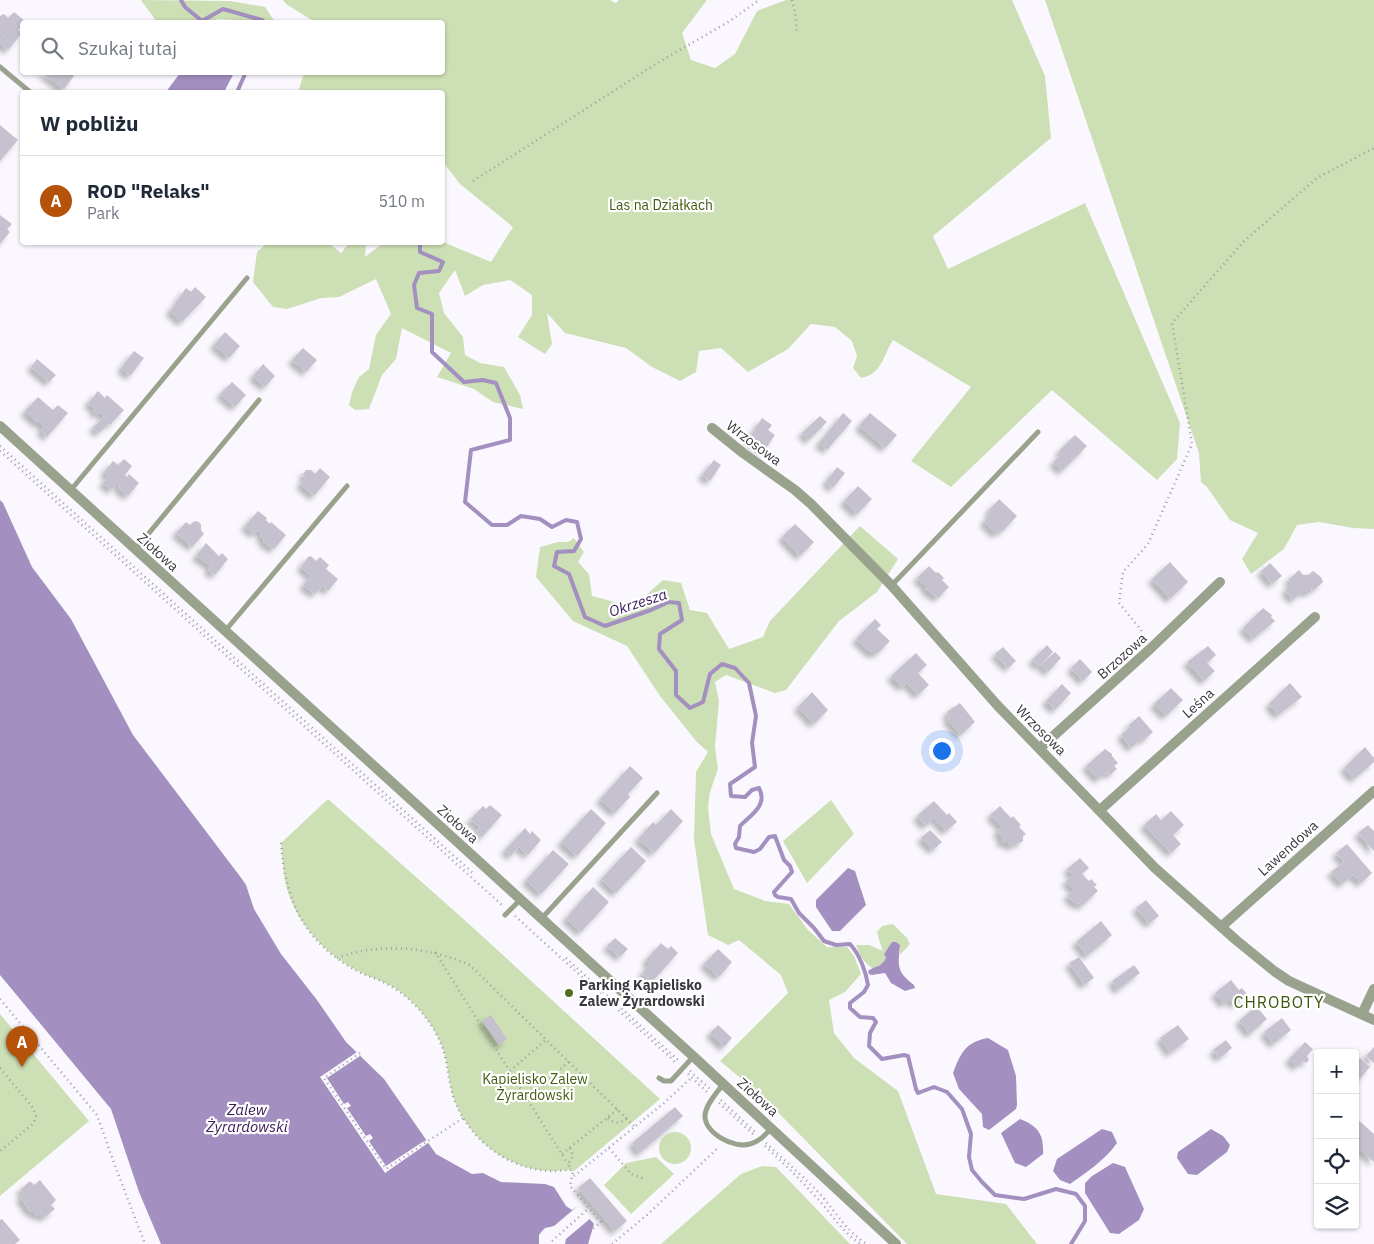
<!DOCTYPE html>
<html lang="pl">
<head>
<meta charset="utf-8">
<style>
  :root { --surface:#fff; --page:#f6f6f7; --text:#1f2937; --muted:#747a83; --line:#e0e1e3; --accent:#b45309 }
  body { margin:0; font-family:"IBM Plex Sans",sans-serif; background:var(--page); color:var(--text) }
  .controls { position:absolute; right:15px; bottom:15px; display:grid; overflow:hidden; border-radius:5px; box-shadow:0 1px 4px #0004 }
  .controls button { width:45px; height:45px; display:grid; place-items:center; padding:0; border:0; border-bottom:1px solid var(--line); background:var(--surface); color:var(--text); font:25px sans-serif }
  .you { position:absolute; left:941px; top:750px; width:18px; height:18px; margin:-12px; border:4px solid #fff; border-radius:50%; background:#1a73e8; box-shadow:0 0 0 8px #1a73e833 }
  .badge { display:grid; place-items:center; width:32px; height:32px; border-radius:50%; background:var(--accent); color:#fff; font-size:16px; font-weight:700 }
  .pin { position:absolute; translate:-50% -41px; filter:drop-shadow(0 1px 2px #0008) }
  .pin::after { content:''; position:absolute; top:26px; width:18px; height:15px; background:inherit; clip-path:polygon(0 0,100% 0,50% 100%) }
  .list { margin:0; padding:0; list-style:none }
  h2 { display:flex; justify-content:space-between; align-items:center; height:65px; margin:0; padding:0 20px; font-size:21px }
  h2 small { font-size:16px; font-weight:400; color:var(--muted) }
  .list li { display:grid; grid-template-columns:32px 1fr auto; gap:15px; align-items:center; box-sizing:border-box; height:90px; padding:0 20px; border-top:1px solid var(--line) }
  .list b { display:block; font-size:19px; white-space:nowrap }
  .list p { margin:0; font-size:16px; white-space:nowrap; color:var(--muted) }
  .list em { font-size:16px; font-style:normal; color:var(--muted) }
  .icon { flex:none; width:28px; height:28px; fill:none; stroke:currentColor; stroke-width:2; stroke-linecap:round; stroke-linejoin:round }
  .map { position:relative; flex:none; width:1374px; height:1244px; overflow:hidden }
  .search { position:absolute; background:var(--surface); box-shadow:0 1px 4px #0004; left:20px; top:20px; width:425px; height:55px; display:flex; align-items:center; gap:12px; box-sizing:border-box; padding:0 18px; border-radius:5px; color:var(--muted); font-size:19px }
  .panel { position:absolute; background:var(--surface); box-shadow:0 1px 4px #0004; left:20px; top:90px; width:425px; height:155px; border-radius:5px }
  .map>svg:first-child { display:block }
</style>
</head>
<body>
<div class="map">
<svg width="1374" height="1244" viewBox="0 0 1374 1244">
  <defs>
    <filter id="shadow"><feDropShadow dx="-4.5" dy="4.5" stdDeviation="2.5" flood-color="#0004"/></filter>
  </defs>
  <rect width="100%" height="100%" fill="#faf8fe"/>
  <path fill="#cddfb5" d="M141 0 230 1 265 7 275 22 217 19 212 22H157Z
    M283 0H610L616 3 619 0H707L682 33 691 60 715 68 735 54 757 11 786 0H1012L1045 76 1051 138 933 236 948 269 1085 203 1180 423 1177 459 1157 480 1052 390 951 487 911 461 971 387 893 340C883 356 882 374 861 378L853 368 857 356 852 341 835 327 811 324 788 349 748 372 721 348 699 351 696 372 680 381 652 367 626 348 565 333 547 313 552 344 545 354 518 337 532 315V295L510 280 483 285 465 296 455 270 439 293 444 313 463 337 465 355 480 363 504 367 520 395 523 409 493 402 474 389 437 377 451 353 402 328 396 359 382 375 369 409 355 410 349 405 352 392 359 377 369 369 376 335 391 314 376 279 339 297 321 298 287 309 273 307 253 282 257 252 267 243H329L341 253 349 243H366L365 257 383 243 443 242 491 262 513 227 460 184 443 162 442 92H302L299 89 304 73 442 72V22H315L286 4Z
    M1045 0H1374V529L1353 528 1319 522 1297 525 1284 549 1251 574 1242 559 1258 533 1230 520 1207 487 1201 482 1199 453Z
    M860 526 898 559 877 592 839 621 786 690 775 693 726 675 715 682 719 701 715 747 718 769 710 792 708 807 711 834 734 889 765 901 789 904 808 930 827 947H847L854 956 861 974 845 992 829 1000 834 1033 854 1058 898 1091 936 1194 1006 1204 1037 1244H907L762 1096 720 1061 788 993 781 975 739 940 728 945 708 935 694 840 696 772 708 752 696 741 660 696 627 646 573 621 536 577 540 547 558 542H568L574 538 584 552 578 562 589 574 592 596 633 607 663 580 681 583 690 610 707 613 729 649 763 637 770 621Z
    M328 799 469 924 660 1099 573 1172 572 1170C565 1170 559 1171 553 1171 508 1171 467 1138 453 1096 450 1087 449 1076 447 1066 445 1050 437 1032 426 1018 416 1004 400 989 383 982 378 979 371 978 366 975 331 959 302 931 289 895 283 879 283 860 281 843Z
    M831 800 854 834 807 883 783 841Z
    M893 924 907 938 910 944 900 955V945L892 942 884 954 886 958 884 962 874 969C865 965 859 954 856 945H869L883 951 879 940 877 932 882 926Z
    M0 1014 89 1121 0 1196Z
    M659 1148a16 16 0 1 1 32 0a16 16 0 1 1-32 0Z
    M656 1157 674 1174 631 1214 604 1185 626 1163Z
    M762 1166 776 1167 850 1244H661L741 1174Z"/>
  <path fill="#a38fc0" d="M180 73V72L234 73 224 92H166Z
    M0 500 3 503 32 567 71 619 133 735 242 879 246 885 254 909 281 954 317 1000 346 1042 384 1079 436 1154 472 1174 483 1173 501 1182 545 1184 554 1187 566 1206 572 1210 578 1206 594 1224 588 1244H161L139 1192 111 1109 0 975Z
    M848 868 855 871 866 905 840 931H832L816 907V900Z
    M892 942H896L900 945C898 966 896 971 914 985L915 988 905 991 891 983 885 973 872 975 869 974 868 971C874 966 881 968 886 958L884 954Z
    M988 1038 1008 1050 1016 1076 1017 1105 1016 1109 989 1130 983 1127 982 1114 959 1089 953 1073C961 1052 966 1042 988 1038Z
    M1020 1119C1038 1126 1044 1134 1043 1154L1026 1167 1015 1163 1001 1133Z
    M1102 1129 1112 1132 1117 1143C1105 1160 1087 1172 1070 1184L1060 1180 1053 1171 1057 1159Z
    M1211 1129 1223 1136 1230 1145 1227 1152 1197 1175 1188 1174 1177 1158 1178 1152Z
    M1113 1163 1125 1167 1144 1209 1139 1220 1119 1234 1110 1233 1085 1193V1183L1092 1176Z"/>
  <path fill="#faf8fe" d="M357 1052 360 1056 327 1078 344 1104 348 1102 351 1106 347 1108 366 1136 370 1134 373 1138 369 1141 386 1166 421 1143 429 1139 431 1141 385 1173 320 1077Z
    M580 1204 592 1217 566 1239 565 1244H539V1235L542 1231 545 1228 554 1226Z"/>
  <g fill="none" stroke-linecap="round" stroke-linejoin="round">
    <path stroke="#a38fc0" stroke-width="4" d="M181 0 185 7 202 21 223 9 262 20 264 22
      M237 92 246 72
      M420 242V252L443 262 439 271 419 273 414 285 417 308 432 314V352L464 382 483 380 496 383 510 418V440L471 450 465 502 492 525H507L521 516 540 519 552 527 566 520 577 522 581 539 574 551 557 552 554 566 569 574 585 617 605 626 651 610 669 602 679 603 682 620 660 634 659 649 676 671V695L690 708 703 702 710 674 722 664 735 668 749 683 756 716 752 743 755 767 730 784 731 796 745 797 752 790 759 788C768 805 752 814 740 826L739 837 735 844 736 848 754 852 760 849 769 837 775 836 784 860 790 866 792 872 774 892 775 895 778 897 791 899 799 913 814 928 824 941 836 945 850 944C860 955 866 972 868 985L864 992 850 1003V1008L860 1017 873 1018 876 1022 870 1033 869 1046 882 1059 904 1055 908 1056 916 1089 918 1093 934 1087 947 1092 962 1109 971 1134 969 1157 972 1170 982 1182 995 1195 1024 1199 1056 1189 1076 1194 1085 1206V1221L1071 1244"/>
  </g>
  <path fill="#c6c1cf" filter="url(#shadow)" d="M14 12 25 21 18 30 22 33 8 50 0 43V40L3 36 0 34V16L4 14 8 18Z
    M41 72H70L74 76 64 89Z
    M0 125 18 140 0 161Z
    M0 215 12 224 7 229 10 232 0 244Z
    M195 287 206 297 182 322 170 311 186 288 191 292Z
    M225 332 240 346 229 358 214 345Z
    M303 348 317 360 306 372 292 360Z
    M134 351 144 358 130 376 121 368Z
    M37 359 56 375 49 382 31 367Z
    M263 364 275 376 265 387 253 376Z
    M232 382 246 395 235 407 220 394Z
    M98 391 105 398 107 395 124 410 110 425 108 424 99 433 93 428 104 416 100 412 97 414 93 411 95 409 88 403Z
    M38 397 53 410 58 405 68 413 47 437 41 430 44 427 38 421 37 423 25 411Z
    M843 413 852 421 827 450 819 443Z
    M870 413 897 435 885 448 859 426Z
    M820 416 827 422 809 440 802 433Z
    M762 418 772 425 768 430 775 435 764 451 748 440Z
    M1075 435 1087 446 1062 471 1053 462 1062 454 1059 451Z
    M124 459 132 466 125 475 127 477 129 474 139 483 128 496 118 488 120 485 117 483 112 490 103 483 109 476 104 472 113 461 118 465Z
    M714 460 721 465 710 481 702 475Z
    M837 467 845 473 833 488 826 482Z
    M320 468 330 477 314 496 300 484 305 479 303 474 306 470H311L315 474Z
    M858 486 872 499 857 514 844 501Z
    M999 499 1017 516 1002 532 1000 530 996 534 984 522 991 512 989 510Z
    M258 511 267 518 266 520 270 524 271 522 286 535 274 549 263 542 264 540 260 536 262 533 257 530 254 534 245 526Z
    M197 521 201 524V530L204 534 192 547 176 533 186 522 190 525 193 522Z
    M795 524 814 542 800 556 782 537Z
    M206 543 219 556 222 553 228 559 215 575 208 570 211 566 196 556Z
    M311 556 316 561 320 557 329 565 326 569 338 579 328 591 322 586 315 594 303 585 311 576 301 567 308 557Z
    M1170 562 1188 582 1170 599 1152 579Z
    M1270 563 1282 576 1272 584 1261 571Z
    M929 566 936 573 938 572 944 578 942 580 949 587 938 598 925 589 927 587 917 578Z
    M1299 570 1303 575H1308L1313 571 1321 577 1323 582 1314 590 1312 588 1311 592H1302L1293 600 1285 590 1292 584 1288 580Z
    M1263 608 1272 615 1271 617 1275 621 1253 639 1243 628Z
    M875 619 881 625 877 629 890 641 878 653H871L856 639Z
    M1047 645 1053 652 1039 666 1032 660Z
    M1208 646 1216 655 1207 663 1215 671 1204 681 1187 662Z
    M1003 647 1016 661 1008 668 995 654Z
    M1055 652 1061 658 1048 672 1041 665Z
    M916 653 927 665 918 673 929 685 918 695 907 683 902 687 891 676Z
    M1080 659 1092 672 1083 681 1071 668Z
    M1290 683 1302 697 1278 715 1269 704Z
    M1062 684 1071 693 1055 710 1046 701Z
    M1171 688 1183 700 1166 716 1154 704Z
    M812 692 828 710 814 724 798 707Z
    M960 703 975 722 961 735 947 719 950 717 947 714 948 711Z
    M1139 716 1153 732 1143 741 1141 739 1131 748 1121 735 1130 727 1129 725Z
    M1365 747 1374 758V762L1354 779 1344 768Z
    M1105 749 1112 754V756L1118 763 1114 766 1117 769 1110 775 1108 772 1098 779 1086 766Z
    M630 766 643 778 628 794 630 797 615 813 600 799Z
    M934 801 947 815 949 813 957 822 946 831 934 818 926 826 917 816Z
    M490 805 502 815 482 837 476 832 480 827 470 820 483 806 486 809Z
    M1000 806 1011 818 1013 816 1021 825 1019 827 1026 834 1023 836V841L1020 843H1016L1012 847 1008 843H1003L1001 840V836L997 831 1002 827 990 815Z
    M591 809 606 823 577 856 561 842Z
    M671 809 683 821 654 853 638 839 653 822 656 825Z
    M1171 811 1184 825 1173 835 1181 844 1171 853 1144 825 1156 814 1161 820Z
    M1368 825 1374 831V851L1358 833Z
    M525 828 530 834 532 831 541 840 528 855 519 847 511 856 505 850Z
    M930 830 942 842 933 850 921 838Z
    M1347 844 1372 873 1361 883 1353 875 1342 884 1331 872 1344 862 1336 853Z
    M631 847 646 861 616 893 601 879Z
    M553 850 569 864 541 894 526 880Z
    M1080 858 1089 868 1082 874 1089 881 1091 879 1097 885 1094 887 1098 891 1082 906 1079 903 1077 905 1067 896 1074 890 1066 881 1073 875 1067 869Z
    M593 887 609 902 581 932 566 918Z
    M1146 900 1159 916 1149 924 1136 908Z
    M1101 921 1112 935 1087 956 1076 942Z
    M615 938 628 949 620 957 607 946Z
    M661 943 668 949 671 946 678 953 652 982 642 973 650 964 646 960Z
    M718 949 732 962 719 977 704 964Z
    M1079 957 1094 978 1084 985 1069 963Z
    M1134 965 1140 973 1118 990 1112 981Z
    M1231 980 1239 990 1242 988 1247 994 1234 1005 1230 999 1224 1004 1215 993Z
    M1256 1006 1267 1019 1250 1034 1239 1021Z
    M491 1015 507 1039 499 1045 482 1021Z
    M1282 1018 1291 1030 1273 1044 1264 1032Z
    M718 1025 732 1038 724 1047 710 1033Z
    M1178 1025 1189 1039 1170 1053 1160 1038Z
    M1226 1040 1232 1048 1220 1058 1213 1050Z
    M1305 1042 1313 1049 1307 1056 1309 1060 1306 1063 1303 1061 1297 1067 1289 1059Z
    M1374 1047V1063L1366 1056Z
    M1360 1058 1370 1067 1355 1084V1063Z
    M675 1107 683 1116 640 1153 632 1143Z
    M1355 1117 1374 1134V1162L1355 1145Z
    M590 1178 627 1221 615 1231 578 1188Z
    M40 1180 56 1200 51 1205 55 1209 44 1218 40 1214 37 1216 32 1211 30 1212 20 1197 24 1194 20 1190 30 1181 34 1185Z
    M2 1219 20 1240 15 1244H0V1220Z"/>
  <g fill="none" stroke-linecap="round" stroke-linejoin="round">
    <path stroke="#9e9ca2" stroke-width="2.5" stroke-dasharray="1 4" stroke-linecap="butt" d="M792 0 795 13 797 32
      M473 181 659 62 730 21 759 0
      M0 446 474 874
      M0 451 503 906
      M1146 640 1141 630 1119 603 1123 572 1148 544 1192 444 1172 323 1244 241 1317 178 1374 148
      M281 843C285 901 305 944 359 972 367 976 375 978 383 982 400 990 416 1004 426 1018 437 1032 445 1050 447 1067 449 1076 450 1087 453 1096 467 1138 508 1171 553 1171 559 1171 566 1170 572 1170L573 1172 570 1186 601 1222 575 1244
      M515 916 672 1059 676 1064
      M435 952 568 1164
      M337 958C381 942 428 947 470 965L635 1127
      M566 958 679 1061
      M0 999 97 1115 114 1163 145 1244
      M360 1053 324 1078 386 1169 463 1118
      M0 1068 33 1108 36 1116 33 1124 0 1151
      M510 1071 547 1039
      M690 1071 710 1089
      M688 1074 708 1093
      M528 1100 569 1061
      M721 1100 755 1132
      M719 1103 754 1135
      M608 1118C614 1124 620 1124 627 1118
      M766 1143C784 1160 803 1176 820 1194 836 1212 846 1231 867 1244
      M765 1146C782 1162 799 1178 815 1196 831 1212 841 1232 861 1244
      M570 1148 573 1156 568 1164 572 1170
      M609 1148 631 1174 644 1179
      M562 1154 618 1109
      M574 1176 664 1103 691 1078
      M552 1241 589 1208
      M612 1244 648 1214 719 1147"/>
    <path stroke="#99a28c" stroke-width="5" d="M0 67 30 92
      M70 491 247 278
      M135 550 259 400
      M892 585 1038 432
      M225 631 347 486
      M505 915 521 899
      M542 918 657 793
      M659 1078 664 1081H671L693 1057
      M723 1084C717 1093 706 1104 705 1115 704 1133 734 1149 750 1144 759 1142 765 1135 772 1128"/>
    <path stroke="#99a28c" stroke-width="10" d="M0 426 694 1057 896 1244
      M712 428 743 453 795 490 811 504 891 585 998 706 1155 868 1236 940 1274 971 1289 981 1374 1020
      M1040 748 1150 649 1220 582
      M1100 810 1315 617
      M1221 927 1374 791
      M1362 1014 1374 989"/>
  </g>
  <circle fill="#546f21" stroke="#fff" stroke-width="2" cx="569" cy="993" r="5"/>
  <g text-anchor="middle" stroke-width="4.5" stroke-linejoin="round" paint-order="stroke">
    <g font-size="14" fill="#445c11" stroke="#fff">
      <text x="661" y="210">Las na Działkach</text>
      <text x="535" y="1084">Kapielisko Zalew<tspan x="535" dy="16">Żyrardowski</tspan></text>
    </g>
    <g font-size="14" fill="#3a383e" stroke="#fff">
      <text transform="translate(754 443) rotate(37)" y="5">Wrzosowa</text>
      <text transform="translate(158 552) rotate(42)" y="5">Ziołowa</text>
      <text transform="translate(1122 656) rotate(-42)" y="5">Brzozowa</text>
      <text transform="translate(1198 703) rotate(-42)" y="5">Leśna</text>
      <text transform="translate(1041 730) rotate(45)" y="5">Wrzosowa</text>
      <text transform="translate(458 824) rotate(42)" y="5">Ziołowa</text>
      <text transform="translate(1288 848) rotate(-42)" y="5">Lawendowa</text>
      <text transform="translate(758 1097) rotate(42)" y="5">Ziołowa</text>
    </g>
    <g font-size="14" font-weight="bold" fill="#3a383e" stroke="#fff" text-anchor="start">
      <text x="579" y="990">Parking Kąpielisko<tspan x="579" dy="16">Zalew Żyrardowski</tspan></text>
    </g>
    <g font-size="15" font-style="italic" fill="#381c57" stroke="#fff">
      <text transform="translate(638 603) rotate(-18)" y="5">Okrzesza</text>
      <text x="247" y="1115">Zalew<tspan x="247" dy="17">Żyrardowski</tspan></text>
    </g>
    <g font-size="16" letter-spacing="1" fill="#3f560d" stroke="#fff">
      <text x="1279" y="1008">CHROBOTY</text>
    </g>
  </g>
</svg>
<div class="controls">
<button>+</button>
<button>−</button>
<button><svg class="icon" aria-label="locate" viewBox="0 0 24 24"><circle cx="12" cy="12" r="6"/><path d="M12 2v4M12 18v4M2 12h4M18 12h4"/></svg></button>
<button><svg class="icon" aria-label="layers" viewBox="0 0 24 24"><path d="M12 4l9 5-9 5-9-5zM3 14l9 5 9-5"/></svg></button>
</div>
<div class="you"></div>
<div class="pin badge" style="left:22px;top:1067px">A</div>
<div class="search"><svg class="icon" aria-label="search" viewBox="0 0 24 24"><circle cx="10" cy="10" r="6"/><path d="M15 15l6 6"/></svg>Szukaj tutaj</div>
<section class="panel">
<h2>W pobliżu<small></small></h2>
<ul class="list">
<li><span class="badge">A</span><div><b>ROD &quot;Relaks&quot;</b><p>Park</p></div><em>510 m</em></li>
</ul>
</section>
</div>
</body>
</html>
